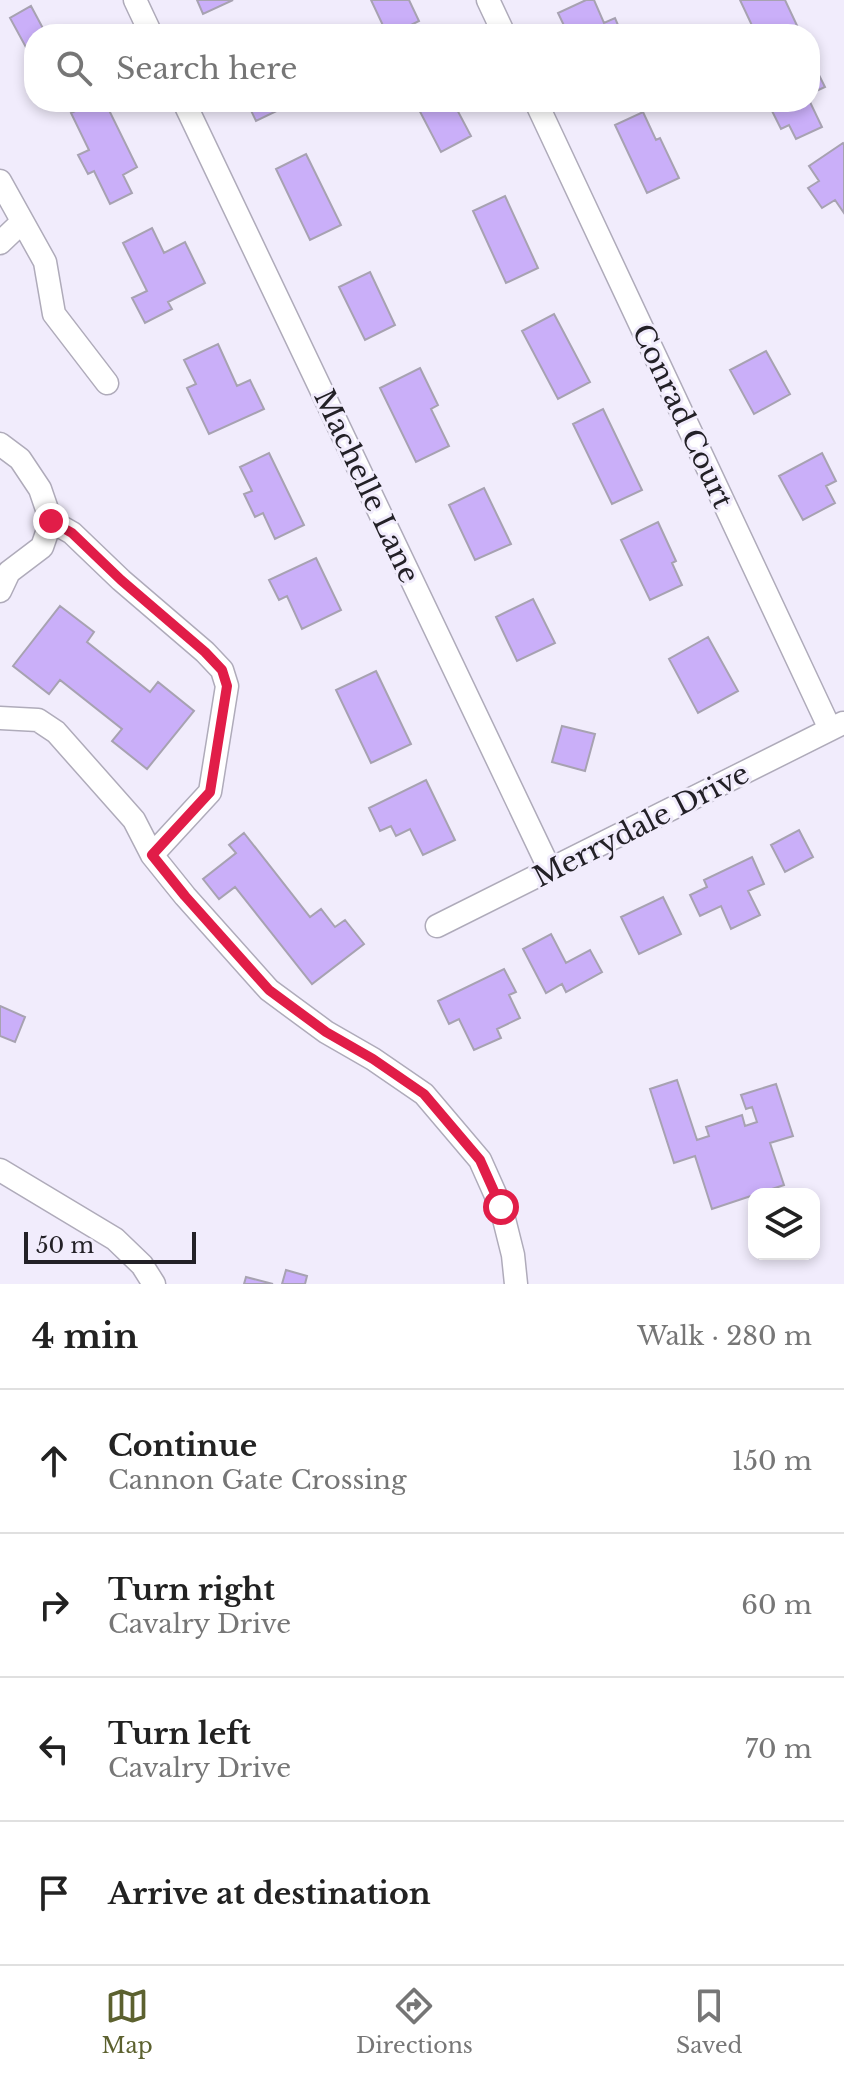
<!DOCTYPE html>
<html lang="en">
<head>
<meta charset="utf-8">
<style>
  :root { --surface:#fff; --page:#f2f2f2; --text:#222; --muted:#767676; --line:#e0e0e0; --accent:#5c612f }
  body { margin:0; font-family:"Libre Baskerville",serif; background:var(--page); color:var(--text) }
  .controls { position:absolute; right:24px; bottom:24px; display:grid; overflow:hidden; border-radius:16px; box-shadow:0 4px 12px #0003 }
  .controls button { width:72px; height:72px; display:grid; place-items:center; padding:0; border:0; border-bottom:2px solid var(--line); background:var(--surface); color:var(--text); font:40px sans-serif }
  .scale { position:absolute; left:24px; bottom:20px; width:172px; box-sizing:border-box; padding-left:8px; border:4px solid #232127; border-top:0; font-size:22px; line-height:28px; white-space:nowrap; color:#232127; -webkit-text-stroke:6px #f1ecfc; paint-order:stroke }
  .stop { position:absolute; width:24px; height:24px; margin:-18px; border:6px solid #e11d48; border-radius:50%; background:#fff }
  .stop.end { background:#e11d48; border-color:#fff; box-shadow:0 2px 8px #0008 }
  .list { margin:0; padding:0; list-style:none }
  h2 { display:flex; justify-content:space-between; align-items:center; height:104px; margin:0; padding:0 32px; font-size:34px }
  h2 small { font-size:26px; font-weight:400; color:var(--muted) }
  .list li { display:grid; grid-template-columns:52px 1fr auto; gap:24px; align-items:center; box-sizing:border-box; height:144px; padding:0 32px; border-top:2px solid var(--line) }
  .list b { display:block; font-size:30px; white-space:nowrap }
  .list p { margin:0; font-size:26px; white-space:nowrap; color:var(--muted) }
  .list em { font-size:26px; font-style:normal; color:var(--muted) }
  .icon { flex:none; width:44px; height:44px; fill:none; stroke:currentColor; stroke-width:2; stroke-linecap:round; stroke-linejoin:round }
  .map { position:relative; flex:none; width:844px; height:1284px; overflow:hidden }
  .search { position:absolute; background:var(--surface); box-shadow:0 4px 12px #0003; left:24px; right:24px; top:24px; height:88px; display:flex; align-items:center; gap:20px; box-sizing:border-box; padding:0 28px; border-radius:32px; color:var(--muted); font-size:30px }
  .sheet { height:680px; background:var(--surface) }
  nav { display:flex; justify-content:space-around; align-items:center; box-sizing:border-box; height:112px; border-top:2px solid var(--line); background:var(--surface); font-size:22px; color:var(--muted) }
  nav a { display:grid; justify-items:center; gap:4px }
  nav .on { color:var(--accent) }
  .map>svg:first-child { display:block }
</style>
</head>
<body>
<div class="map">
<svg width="844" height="1284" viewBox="0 0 844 1284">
  <rect width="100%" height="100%" fill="#f1ecfc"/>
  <path fill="#caaff9" stroke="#a7a2b1" stroke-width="2" d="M197 0H233L203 14Z
    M371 0H409L419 21 393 34H387Z
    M586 0H594L604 23 615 18 621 32 616 34H568L558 13Z
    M740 0H785L801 34H756Z
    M31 6 46 34H34V62L10 18Z
    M810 59H811L825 87 810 94Z
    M94 102H105L137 167 123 175 132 193 110 204 94 171 88 174 78 155 89 150 71 113Z
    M247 102H285L287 106 256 121Z
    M415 102H453L471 136 441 152Z
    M780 102H810L822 127 796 139 789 125 781 129 771 109 781 104Z
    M643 112 656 140 660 138 679 178 647 193 615 125Z
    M843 143 844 144V213L835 200 822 208 808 188 819 181 809 166Z
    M306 154 341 225 310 240 276 169Z
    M505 196 538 268 506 283 473 211Z
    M152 228 164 253 185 242 205 283 168 302 172 309 145 323 132 298 147 291 123 243Z
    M370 272 395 325 365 340 339 287Z
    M554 314 590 382 558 399 522 331Z
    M218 344 237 386 250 380 264 409 209 434 187 388 196 384 184 360Z
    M766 351 790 394 754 414 730 370Z
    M420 368 438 405 431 409 449 446 416 462 380 388Z
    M603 409 642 490 612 504 573 424Z
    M269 453 304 525 275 539 263 513 255 517 244 494 252 491 240 467Z
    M822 453 836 481 826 486 835 503 803 520 779 476Z
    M484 488 511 544 475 560 449 505Z
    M658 522 676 561 672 563 682 585 650 600 621 540Z
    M316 558 341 610 302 629 287 596 279 600 269 580Z
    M533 599 555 643 517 661 496 617Z
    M60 606 94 632 87 642 150 692 158 682 194 711 147 769 112 741 122 729 60 680 49 694 13 666Z
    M708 637 738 691 698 713 669 659Z
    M376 671 411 744 371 763 336 690Z
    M562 726 595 734 585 771 552 762Z
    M426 780 455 840 423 855 410 829 396 836 391 826 380 831 369 808Z
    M799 830 813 857 785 872 771 845Z
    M244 833 310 917 321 909 335 927 345 920 364 944 312 984 235 887 219 899 203 879 236 853 229 845Z
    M752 857 764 884 748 891 760 915 731 929 721 906 700 916 690 895 707 887 704 880Z
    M663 897 681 934 639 954 621 917Z
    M551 934 566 963 590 950 602 972 566 992 562 984 546 993 523 949Z
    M504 969 516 992 509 995 520 1018 497 1029 501 1038 474 1050 459 1019 449 1024 438 1001Z
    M0 1006 25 1017 15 1042 0 1036Z
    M677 1080 697 1140 709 1136 706 1127 742 1115 745 1126 757 1122 752 1107 746 1109 741 1095 776 1084 793 1136 770 1143 784 1185 712 1209 695 1156 674 1163 650 1089Z
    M286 1270 307 1276 305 1284H282Z
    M246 1277 273 1284H244Z"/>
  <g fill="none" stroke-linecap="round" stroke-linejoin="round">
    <g stroke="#afabba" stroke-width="25">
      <path id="street" d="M135 0 151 34
        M488 0 504 34
        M184 102 550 870
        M536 102 830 729
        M0 181 45 262 54 314 107 383
        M0 243 22 222
        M0 444 20 459 40 489 51 521 42 547 9 572 0 591
        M51 521 72 533 121 580 205 652 222 670 227 686 210 792 152 855
        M0 718 38 720 56 732 134 820 152 855 185 896 269 990 326 1032 373 1059 424 1094 480 1160 501 1207 513 1255 516 1284
        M437 926 843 723
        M0 1170 115 1239 142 1265 154 1284"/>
    </g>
    <use href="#street" stroke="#fff" stroke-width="22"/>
  </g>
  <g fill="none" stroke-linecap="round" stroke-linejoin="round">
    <path stroke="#e11d48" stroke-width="10" d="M51 521 72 533 121 580 205 652 222 670 227 686 210 792 152 855 185 896 269 990 326 1032 373 1059 424 1094 480 1160 501 1207"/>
  </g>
  <g text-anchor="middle" stroke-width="6" stroke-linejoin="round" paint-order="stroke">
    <g font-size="28" fill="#232127" stroke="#f1ecfc">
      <text transform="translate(683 416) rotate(65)" y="10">Conrad Court</text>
      <text transform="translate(367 486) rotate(65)" y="10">Machelle Lane</text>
      <text transform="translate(641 825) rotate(-27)" y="10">Merrydale Drive</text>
    </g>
  </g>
</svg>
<div class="controls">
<button><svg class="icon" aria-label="layers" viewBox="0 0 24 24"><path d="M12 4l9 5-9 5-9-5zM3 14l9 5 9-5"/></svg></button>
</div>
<div class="scale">50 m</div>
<div class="stop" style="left:501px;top:1207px"></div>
<div class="stop end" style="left:51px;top:521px"></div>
<div class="search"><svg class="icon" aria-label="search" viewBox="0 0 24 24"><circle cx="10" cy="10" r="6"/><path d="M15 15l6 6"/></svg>Search here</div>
</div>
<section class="sheet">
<h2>4 min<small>Walk · 280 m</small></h2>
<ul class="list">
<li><svg class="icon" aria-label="ahead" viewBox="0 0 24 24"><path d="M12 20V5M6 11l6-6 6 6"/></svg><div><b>Continue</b><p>Cannon Gate Crossing</p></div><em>150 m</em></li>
<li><svg class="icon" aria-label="right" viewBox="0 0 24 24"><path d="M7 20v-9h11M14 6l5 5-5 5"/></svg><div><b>Turn right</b><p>Cavalry Drive</p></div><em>60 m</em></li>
<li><svg class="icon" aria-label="left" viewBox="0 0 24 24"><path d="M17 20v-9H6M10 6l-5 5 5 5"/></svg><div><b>Turn left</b><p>Cavalry Drive</p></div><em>70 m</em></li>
<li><svg class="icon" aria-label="arrive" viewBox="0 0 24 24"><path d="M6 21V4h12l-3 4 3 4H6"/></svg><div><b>Arrive at destination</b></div></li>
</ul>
</section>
<nav>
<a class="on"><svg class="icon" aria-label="map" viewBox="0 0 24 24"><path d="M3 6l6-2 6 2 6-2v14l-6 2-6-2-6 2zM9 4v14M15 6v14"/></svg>Map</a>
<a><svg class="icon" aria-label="directions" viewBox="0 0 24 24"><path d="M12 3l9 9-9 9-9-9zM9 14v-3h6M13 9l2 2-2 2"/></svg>Directions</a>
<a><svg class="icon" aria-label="saved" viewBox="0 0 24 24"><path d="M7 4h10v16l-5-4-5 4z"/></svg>Saved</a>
</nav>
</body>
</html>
